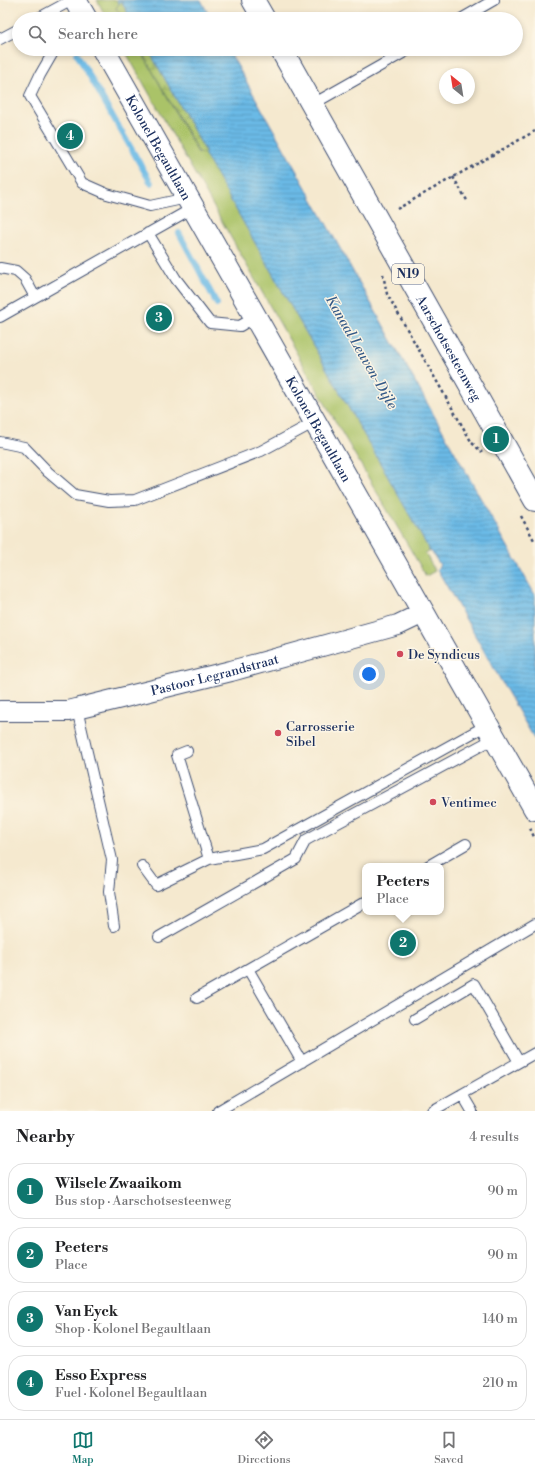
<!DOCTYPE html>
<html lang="en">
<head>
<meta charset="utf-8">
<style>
  :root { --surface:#fff; --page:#f6f6f6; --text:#202124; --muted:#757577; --line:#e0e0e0; --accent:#0f766e }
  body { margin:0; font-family:"Libre Bodoni",serif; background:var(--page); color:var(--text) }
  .compass { position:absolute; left:439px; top:68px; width:36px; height:36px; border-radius:50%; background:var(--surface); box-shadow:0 2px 6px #0003; rotate:330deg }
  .you { position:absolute; left:369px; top:674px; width:14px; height:14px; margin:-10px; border:3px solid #fff; border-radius:50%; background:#1a73e8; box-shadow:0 0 0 6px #1a73e833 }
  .badge { display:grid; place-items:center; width:26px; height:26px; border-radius:50%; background:var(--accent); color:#fff; font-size:13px; font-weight:700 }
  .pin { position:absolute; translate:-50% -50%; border:2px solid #fff; box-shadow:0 1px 4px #0006 }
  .popup { position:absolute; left:362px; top:863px; width:82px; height:52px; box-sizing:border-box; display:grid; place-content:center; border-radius:8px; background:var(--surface); filter:drop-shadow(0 1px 3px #0005); font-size:13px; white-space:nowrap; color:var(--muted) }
  .popup b { font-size:15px; color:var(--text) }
  .popup::after { content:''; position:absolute; left:50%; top:100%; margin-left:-8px; border:8px solid transparent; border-top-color:var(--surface) }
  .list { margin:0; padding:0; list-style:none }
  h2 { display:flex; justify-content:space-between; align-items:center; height:52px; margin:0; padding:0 16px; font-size:17px }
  h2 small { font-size:13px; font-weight:400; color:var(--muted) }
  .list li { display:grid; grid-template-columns:26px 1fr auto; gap:12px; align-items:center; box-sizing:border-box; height:56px; margin:0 8px 8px; padding:0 8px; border:1px solid var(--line); border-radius:16px }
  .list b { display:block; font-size:15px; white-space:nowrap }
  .list p { margin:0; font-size:13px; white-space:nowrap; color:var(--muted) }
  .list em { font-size:13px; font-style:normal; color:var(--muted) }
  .icon { flex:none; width:22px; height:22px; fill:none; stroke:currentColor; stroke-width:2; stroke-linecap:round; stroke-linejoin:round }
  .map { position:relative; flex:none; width:535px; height:1111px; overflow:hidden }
  .search { position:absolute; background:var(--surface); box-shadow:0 2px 6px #0003; left:12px; right:12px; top:12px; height:44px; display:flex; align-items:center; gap:10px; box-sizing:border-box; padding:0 14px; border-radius:22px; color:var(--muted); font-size:15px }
  .sheet { height:308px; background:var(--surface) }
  nav { display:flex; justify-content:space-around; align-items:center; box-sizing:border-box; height:56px; border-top:1px solid var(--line); background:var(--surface); font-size:11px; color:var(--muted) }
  nav a { display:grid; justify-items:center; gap:2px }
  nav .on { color:var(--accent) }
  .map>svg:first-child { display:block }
</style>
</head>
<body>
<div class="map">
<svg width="535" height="1111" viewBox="0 0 535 1111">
  <defs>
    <pattern id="wetland-marsh" width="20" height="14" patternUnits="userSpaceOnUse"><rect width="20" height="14" fill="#aac368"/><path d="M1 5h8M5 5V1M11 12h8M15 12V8" fill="none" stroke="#8a9f59"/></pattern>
    <pattern id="water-rules" width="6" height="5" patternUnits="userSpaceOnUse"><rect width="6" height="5" fill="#6bbae6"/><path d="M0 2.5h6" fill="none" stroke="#5798be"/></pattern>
  </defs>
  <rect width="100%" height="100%" fill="#fcf5e5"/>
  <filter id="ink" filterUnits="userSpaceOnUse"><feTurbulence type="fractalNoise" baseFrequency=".025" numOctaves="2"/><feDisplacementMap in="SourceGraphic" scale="8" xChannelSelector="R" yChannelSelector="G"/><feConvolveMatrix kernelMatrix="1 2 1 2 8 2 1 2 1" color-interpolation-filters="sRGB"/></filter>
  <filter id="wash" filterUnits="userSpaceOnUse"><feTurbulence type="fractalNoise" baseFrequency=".012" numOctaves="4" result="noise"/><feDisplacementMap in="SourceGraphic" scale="16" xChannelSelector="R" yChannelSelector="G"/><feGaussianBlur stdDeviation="0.9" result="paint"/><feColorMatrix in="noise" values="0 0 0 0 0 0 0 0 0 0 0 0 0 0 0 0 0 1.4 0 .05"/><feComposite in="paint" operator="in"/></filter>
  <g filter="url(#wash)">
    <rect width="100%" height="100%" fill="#f5e9cf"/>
    <path fill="#aac368" stroke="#627963" d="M97 0H117L119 4 116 8 123 19H107Z
      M124 49H140L198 153H204L430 551 425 553 435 571 426 576 338 426Z"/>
    <path fill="url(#wetland-marsh)" stroke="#627963" d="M121 1 131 19H123L116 8Z
      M140 49H148L206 152 199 153Z"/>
    <path fill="url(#water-rules)" stroke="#4374a2" d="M117 0H201L211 19H131L121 1 119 4Z
      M148 49H228L535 595V740L437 569 440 565 431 551H430L204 153 206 152Z"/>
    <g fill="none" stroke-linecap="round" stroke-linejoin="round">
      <path stroke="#6bbae6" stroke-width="6" d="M77 54 151 183
        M179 233 217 304"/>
    </g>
  </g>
  <g filter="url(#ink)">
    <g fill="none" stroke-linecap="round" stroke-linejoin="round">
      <g stroke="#3c4b6f" stroke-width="12">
        <path id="service" d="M37 19 72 0
          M461 19 494 0
          M0 39 19 29
          M55 49 40 75 30 96 82 183 107 194 150 206 187 198
          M313 104 410 49
          M148 233 176 279 210 323 240 326 255 317
          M0 268 16 271 25 279 35 297
          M0 317 193 208
          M0 442 24 447 48 472 75 495 109 501 135 500 261 451 315 422
          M77 709 112 860 109 892 114 926
          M187 751 177 755 209 859
          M142 866 156 885 209 859 263 849 487 725
          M428 866 466 844
          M159 937 296 859 306 840 495 738
          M248 969 302 1062
          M197 998 365 902
          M415 1019 474 984 519 1062
          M462 1094 472 1111
          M218 1111 535 924
          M432 1111 535 1053"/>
      </g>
      <g stroke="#3c4b6f" stroke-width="22">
        <g id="minor">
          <path id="s1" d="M0 711H68L231 671 398 625 423 613"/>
        </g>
      </g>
      <g stroke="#3c4b6f" stroke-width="24">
        <g id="tertiary">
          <path d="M75 0 86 19"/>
          <path id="s2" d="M103 49 535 809"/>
        </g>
      </g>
      <g stroke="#3c4b6f" stroke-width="24">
        <g id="primary">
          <path d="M253 0 264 19"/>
          <path id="s3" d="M281 49 535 500"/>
        </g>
      </g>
      <path stroke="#3c4b6f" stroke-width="2.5" stroke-dasharray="3 3" stroke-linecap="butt" d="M453 177 468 202
        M397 209 535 131
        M383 274 387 294 472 443 482 452
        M521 516 535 542
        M530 828 535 839"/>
      <use href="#service" stroke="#fff" stroke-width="10"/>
      <use href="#minor" stroke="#fff" stroke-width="20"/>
      <use href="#tertiary" stroke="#fff" stroke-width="22"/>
      <use href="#primary" stroke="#fff" stroke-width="22"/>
    </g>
  </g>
  <g fill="#d1495b" stroke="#fcf5e5" stroke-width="1.5">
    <circle cx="400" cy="654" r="4"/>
    <circle cx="278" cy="733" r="4"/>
    <circle cx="433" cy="802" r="4"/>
  </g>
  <g text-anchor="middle" stroke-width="3" stroke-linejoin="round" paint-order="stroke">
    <rect fill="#fcf5e5" stroke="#5e6a86" stroke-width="1" x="392" y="264" width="32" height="20" rx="3"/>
    <g font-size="12" font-weight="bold" fill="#1b2f5e">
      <text x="408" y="278">N19</text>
    </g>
    <g font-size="13" fill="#1b2f5e" stroke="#fcf5e5">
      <text dy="5" stroke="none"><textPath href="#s2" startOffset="113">Kolonel Begaultlaan</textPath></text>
      <text dy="5" stroke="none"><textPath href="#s3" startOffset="343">Aarschotsesteenweg</textPath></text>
      <text dy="5" stroke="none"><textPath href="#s2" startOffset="437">Kolonel Begaultlaan</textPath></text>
      <text dy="5" stroke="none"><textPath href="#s1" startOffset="219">Pastoor Legrandstraat</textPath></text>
    </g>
    <g font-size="13" fill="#1b2f5e" stroke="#fcf5e5" text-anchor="start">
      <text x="408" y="659">De Syndicus</text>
      <text x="286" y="731">Carrosserie<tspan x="286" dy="15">Sibel</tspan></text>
      <text x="441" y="807">Ventimec</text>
    </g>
    <g font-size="14" font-style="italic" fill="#335987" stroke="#fcf5e5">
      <text transform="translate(362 352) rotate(60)" y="5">Kanaal Leuven-Dijle</text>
    </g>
  </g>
</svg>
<svg class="compass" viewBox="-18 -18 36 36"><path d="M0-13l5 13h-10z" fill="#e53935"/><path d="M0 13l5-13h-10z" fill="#757577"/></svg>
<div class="you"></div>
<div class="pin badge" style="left:496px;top:439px">1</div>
<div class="pin badge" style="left:403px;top:943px">2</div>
<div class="popup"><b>Peeters</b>Place</div>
<div class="pin badge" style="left:159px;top:318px">3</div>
<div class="pin badge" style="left:70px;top:136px">4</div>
<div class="search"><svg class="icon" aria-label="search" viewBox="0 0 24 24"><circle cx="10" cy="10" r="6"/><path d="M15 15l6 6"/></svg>Search here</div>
</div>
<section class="sheet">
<h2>Nearby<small>4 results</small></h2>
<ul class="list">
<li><span class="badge">1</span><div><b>Wilsele Zwaaikom</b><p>Bus stop · Aarschotsesteenweg</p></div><em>90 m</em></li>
<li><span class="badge">2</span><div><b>Peeters</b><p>Place</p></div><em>90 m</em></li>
<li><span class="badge">3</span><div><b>Van Eyck</b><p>Shop · Kolonel Begaultlaan</p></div><em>140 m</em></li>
<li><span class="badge">4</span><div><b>Esso Express</b><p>Fuel · Kolonel Begaultlaan</p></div><em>210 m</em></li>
</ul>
</section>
<nav>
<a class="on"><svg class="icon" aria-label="map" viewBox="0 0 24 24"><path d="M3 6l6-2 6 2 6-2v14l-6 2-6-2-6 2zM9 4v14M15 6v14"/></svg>Map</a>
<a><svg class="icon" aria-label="directions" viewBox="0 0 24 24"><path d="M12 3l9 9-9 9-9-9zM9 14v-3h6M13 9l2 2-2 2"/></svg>Directions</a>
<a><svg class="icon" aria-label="saved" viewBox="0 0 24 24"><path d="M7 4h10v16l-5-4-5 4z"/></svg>Saved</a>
</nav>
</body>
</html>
